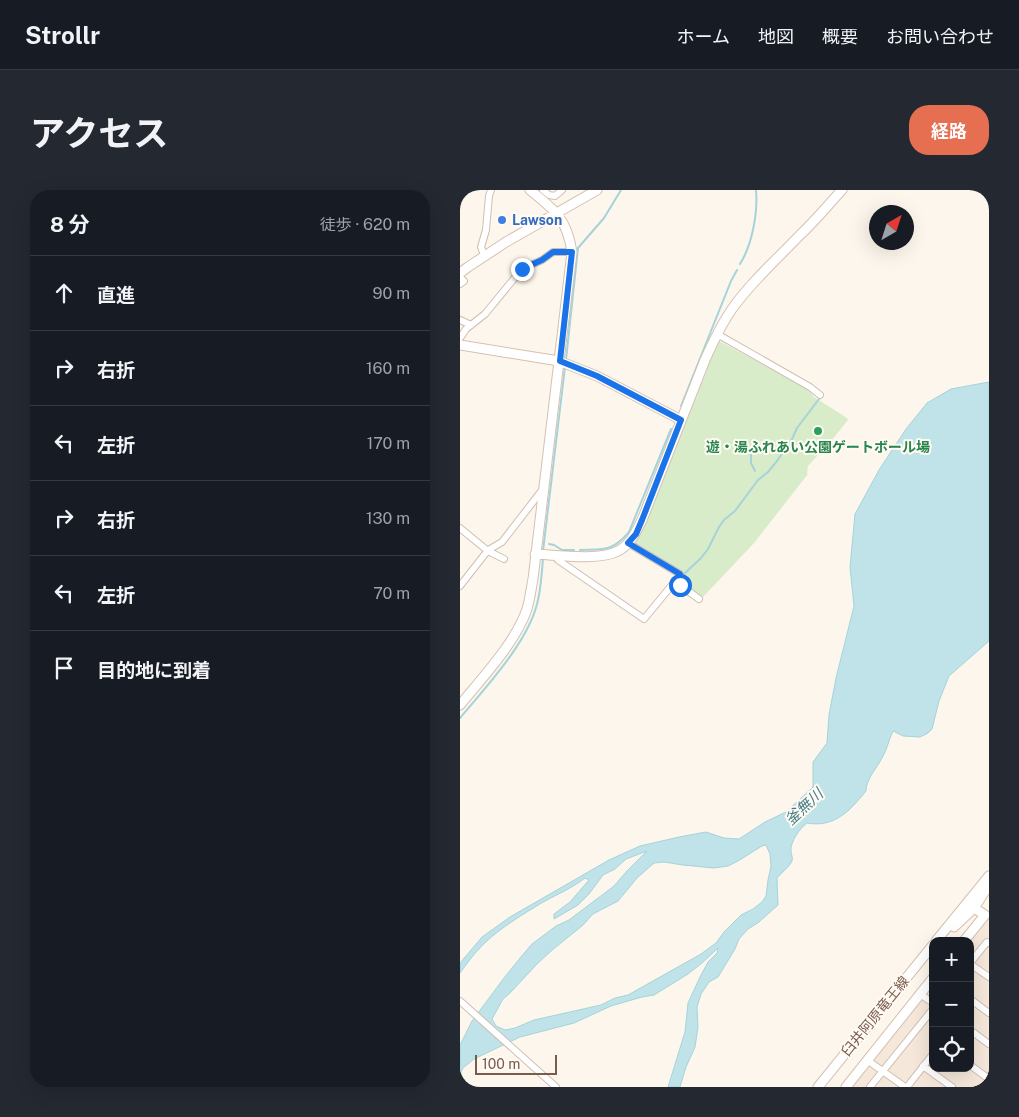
<!DOCTYPE html>
<html lang="ja">
<head>
<meta charset="utf-8">
<style>
  :root { --surface:#171b24; --page:#242831; --text:#f1f3f6; --muted:#9ea1a6; --line:#363941; --accent:#e76f51 }
  body { margin:0; font-family:"Public Sans","Noto Sans JP",sans-serif; background:var(--page); color:var(--text) }
  .controls { position:absolute; right:15px; bottom:15px; display:grid; overflow:hidden; border-radius:10px; box-shadow:0 5px 20px #0002 }
  .controls button { width:45px; height:45px; display:grid; place-items:center; padding:0; border:0; border-bottom:1px solid var(--line); background:var(--surface); color:var(--text); font:25px sans-serif }
  .compass { position:absolute; left:409px; top:15px; width:45px; height:45px; border-radius:50%; background:var(--surface); box-shadow:0 5px 20px #0002; rotate:39deg }
  .scale { position:absolute; left:15px; bottom:12px; width:82px; box-sizing:border-box; padding-left:5px; border:2px solid #7a5c4d; border-top:0; font-size:14px; line-height:18px; white-space:nowrap; color:#7a5c4d; -webkit-text-stroke:4px #fffaf3; paint-order:stroke }
  .stop { position:absolute; width:15px; height:15px; margin:-11px; border:4px solid #1a73e8; border-radius:50%; background:#fff }
  .stop.end { background:#1a73e8; border-color:#fff; box-shadow:0 1px 5px #0008 }
  .list { margin:0; padding:0; list-style:none }
  h2 { display:flex; justify-content:space-between; align-items:center; height:65px; margin:0; padding:0 20px; font-size:21px }
  h2 small { font-size:16px; font-weight:400; color:var(--muted) }
  .list li { display:grid; grid-template-columns:32px 1fr auto; gap:15px; align-items:center; box-sizing:border-box; height:75px; padding:0 20px; border-top:1px solid var(--line) }
  .list b { display:block; font-size:19px; white-space:nowrap }
  .list em { font-size:16px; font-style:normal; color:var(--muted) }
  .icon { flex:none; width:28px; height:28px; fill:none; stroke:currentColor; stroke-width:2; stroke-linecap:round; stroke-linejoin:round }
  .map { position:relative; flex:none; width:529px; height:897px; overflow:hidden; border-radius:20px }
  header { display:flex; align-items:center; gap:30px; box-sizing:border-box; height:70px; padding:0 25px; background:var(--surface); border-bottom:1px solid var(--line) }
  header strong { font-size:24px }
  nav { display:flex; gap:28px; margin-inline-start:auto; font-size:18px }
  .intro { display:flex; align-items:center; justify-content:space-between; box-sizing:border-box; height:120px; padding:0 30px }
  h1 { margin:0; font-size:35px }
  .button { padding:12px 22px; border-radius:20px; background:var(--accent); color:#fff; font-size:18px; font-weight:700 }
  main { display:flex; gap:30px; padding:0 30px }
  aside { flex:1; background:var(--surface); border-radius:20px; box-shadow:0 5px 20px #0002 }
  .map>svg:first-child { display:block }
</style>
</head>
<body>
<header>
<strong>Strollr</strong>
<nav><a>ホーム</a><a>地図</a><a>概要</a><a>お問い合わせ</a></nav>
</header>
<div class="intro"><h1>アクセス</h1><a class="button">経路</a></div>
<main>
<aside>
<h2>8 分<small>徒歩 · 620 m</small></h2>
<ul class="list">
<li><svg class="icon" aria-label="ahead" viewBox="0 0 24 24"><path d="M12 20V5M6 11l6-6 6 6"/></svg><div><b>直進</b></div><em>90 m</em></li>
<li><svg class="icon" aria-label="right" viewBox="0 0 24 24"><path d="M7 20v-9h11M14 6l5 5-5 5"/></svg><div><b>右折</b></div><em>160 m</em></li>
<li><svg class="icon" aria-label="left" viewBox="0 0 24 24"><path d="M17 20v-9H6M10 6l-5 5 5 5"/></svg><div><b>左折</b></div><em>170 m</em></li>
<li><svg class="icon" aria-label="right" viewBox="0 0 24 24"><path d="M7 20v-9h11M14 6l5 5-5 5"/></svg><div><b>右折</b></div><em>130 m</em></li>
<li><svg class="icon" aria-label="left" viewBox="0 0 24 24"><path d="M17 20v-9H6M10 6l-5 5 5 5"/></svg><div><b>左折</b></div><em>70 m</em></li>
<li><svg class="icon" aria-label="arrive" viewBox="0 0 24 24"><path d="M6 21V4h12l-3 4 3 4H6"/></svg><div><b>目的地に到着</b></div></li>
</ul>
</aside>
<div class="map">
<svg width="529" height="897" viewBox="0 0 529 897">
  <rect width="100%" height="100%" fill="#fdf6ec"/>
  <path fill="#f5e8da" d="M529 722V897H386L473 791V878H510V751H505Z"/>
  <path fill="#d8ecc9" d="M259 151 349 200 354 207 387 228 388 230 371 251 348 276 347 283 348 284 294 353 242 408 221 393 223 387 175 354 249 171Z"/>
  <path fill="#bfe3e8" stroke="#a5d3da" fill-rule="evenodd" d="M529 192V451L489 486 479 511 472 539 468 543 460 547 443 546 433 541C429 549 427 560 422 568 417 578 406 589 406 601 390 621 374 638 347 633 340 638 330 652 331 661 331 665 334 668 331 673 328 678 321 683 317 688L318 715 299 732 288 739 279 749 275 759 258 787 249 792 241 804 237 817 238 837 235 857 226 877 220 897H208L225 842 228 813 240 787 248 772 257 763 258 758 242 773 228 784 194 805 182 807 151 816 114 833 60 847 14 869 3 878 0 884V855L12 831 44 788 60 768 72 754 96 736 109 730 154 696 167 681 187 661 166 669 155 679 143 685 129 704 118 715 94 729V724L110 712 129 690 125 688C110 700 92 706 75 717 57 728 33 743 19 759 12 766 6 775 0 783V773L22 747 50 727 149 670 180 656 219 647 246 642 264 648 279 649 305 632 326 622 353 597V572L367 553 369 525 376 488 394 416 390 377 395 324 419 280 446 239 467 213 491 199ZM306 655 310 664 311 676 308 690 306 706 302 712 293 719 281 725 264 742 256 753 241 764 168 805 155 808 141 815 74 830 55 838 45 840 36 836 32 829 43 809 50 803 77 774 91 761 123 735 133 724 158 711 177 688 194 673 204 672 223 675 254 678 268 676 278 671 302 656Z"/>
  <g fill="none" stroke-linecap="round" stroke-linejoin="round">
    <path stroke="#a5d3da" stroke-width="2" d="M280 74C292 55 298 23 296 0
      M106 170 118 58 144 28 161 0
      M221 216 271 91 277 80
      M287 257 291 264V273L295 281
      M89 354 94 355 102 360H114
      M120 360C144 359 152 362 169 342L211 239
      M83 361 105 177
      M223 385 241 368 248 359 259 337 264 330 275 321 298 290 308 282 317 271 332 249 337 238 359 209
      M0 528C26 497 70 450 78 410 81 397 82 382 83 368"/>
    <g stroke="#d1beb0" stroke-width="8">
      <path id="street" d="M83 0 89 5 95 6 102 0
        M24 65 21 57 26 40 29 6 31 0
        M0 87 4 91 0 94
        M0 130 11 135
        M257 144 350 197 360 205
        M0 148 6 139 25 124 62 79 82 70 93 62H112
        M0 338 28 361 44 369
        M168 353 220 384 219 393 220 395 239 409
        M94 365 98 370 184 429 212 395
        M0 396 25 364 30 359 42 352 83 299
        M510 773 527 752 529 753
        M510 774 529 787
        M460 804 473 813
        M510 809 529 823
        M0 811 96 897
        M510 840 529 854
        M407 870 445 897
        M510 875 529 889
        M463 876 492 897
        M410 897 473 819
        M447 897 473 864"/>
    </g>
    <g stroke="#d6c0b0" stroke-width="11">
      <path id="secondary" d="M0 83 8 77 46 52 137 0
        M0 155 99 171 137 186 221 230
        M75 364C96 365 140 371 158 361 170 355 176 342 182 330L245 170C253 152 261 135 272 119 291 92 317 69 340 45 355 31 368 15 382 0
        M0 515C22 488 56 452 67 419 70 409 71 399 73 389L112 62C107 29 95 20 70 0
        M494 737 514 718 529 695
        M476 751 529 686
        M504 751 525 725 514 718
        M358 897 473 755
        M386 897 473 788"/>
    </g>
    <use href="#street" stroke="#fff" stroke-width="6"/>
    <use href="#secondary" stroke="#fff" stroke-width="9"/>
  </g>
  <g fill="none" stroke-linecap="round" stroke-linejoin="round">
    <path stroke="#1a73e8" stroke-width="6" d="M62 79 82 70 93 62H112L100 171 137 186 221 230 182 330 176 344 168 353 220 384 219 393 220 395"/>
  </g>
  <circle fill="#3f7fe0" stroke="#fffaf3" stroke-width="2" cx="42" cy="30" r="5"/>
  <circle fill="#2e9e5b" stroke="#fffaf3" stroke-width="2" cx="358" cy="241" r="5"/>
  <g text-anchor="middle" stroke-width="4" stroke-linejoin="round" paint-order="stroke">
    <g font-size="14" font-weight="bold" fill="#366cbe" stroke="#fffaf3" text-anchor="start">
      <text x="52" y="35">Lawson</text>
    </g>
    <g font-size="14" font-weight="bold" fill="#27864d" stroke="#fffaf3">
      <text x="358" y="262">遊・湯ふれあい公園ゲートボール場</text>
    </g>
    <g font-size="14" fill="#7a5c4d" stroke="#fffaf3">
      <text transform="translate(415 826) rotate(-51)" y="5">臼井阿原竜王線</text>
    </g>
    <g font-size="15" font-style="italic" fill="#437c86" stroke="#fffaf3">
      <text transform="translate(344 617) rotate(-43)" y="5">釜無川</text>
    </g>
  </g>
</svg>
<div class="controls">
<button>+</button>
<button>−</button>
<button><svg class="icon" aria-label="locate" viewBox="0 0 24 24"><circle cx="12" cy="12" r="6"/><path d="M12 2v4M12 18v4M2 12h4M18 12h4"/></svg></button>
</div>
<svg class="compass" viewBox="-18 -18 36 36"><path d="M0-13l5 13h-10z" fill="#e53935"/><path d="M0 13l5-13h-10z" fill="#9ea1a6"/></svg>
<div class="scale">100 m</div>
<div class="stop" style="left:220px;top:395px"></div>
<div class="stop end" style="left:62px;top:79px"></div>
</div>
</main>
</body>
</html>
